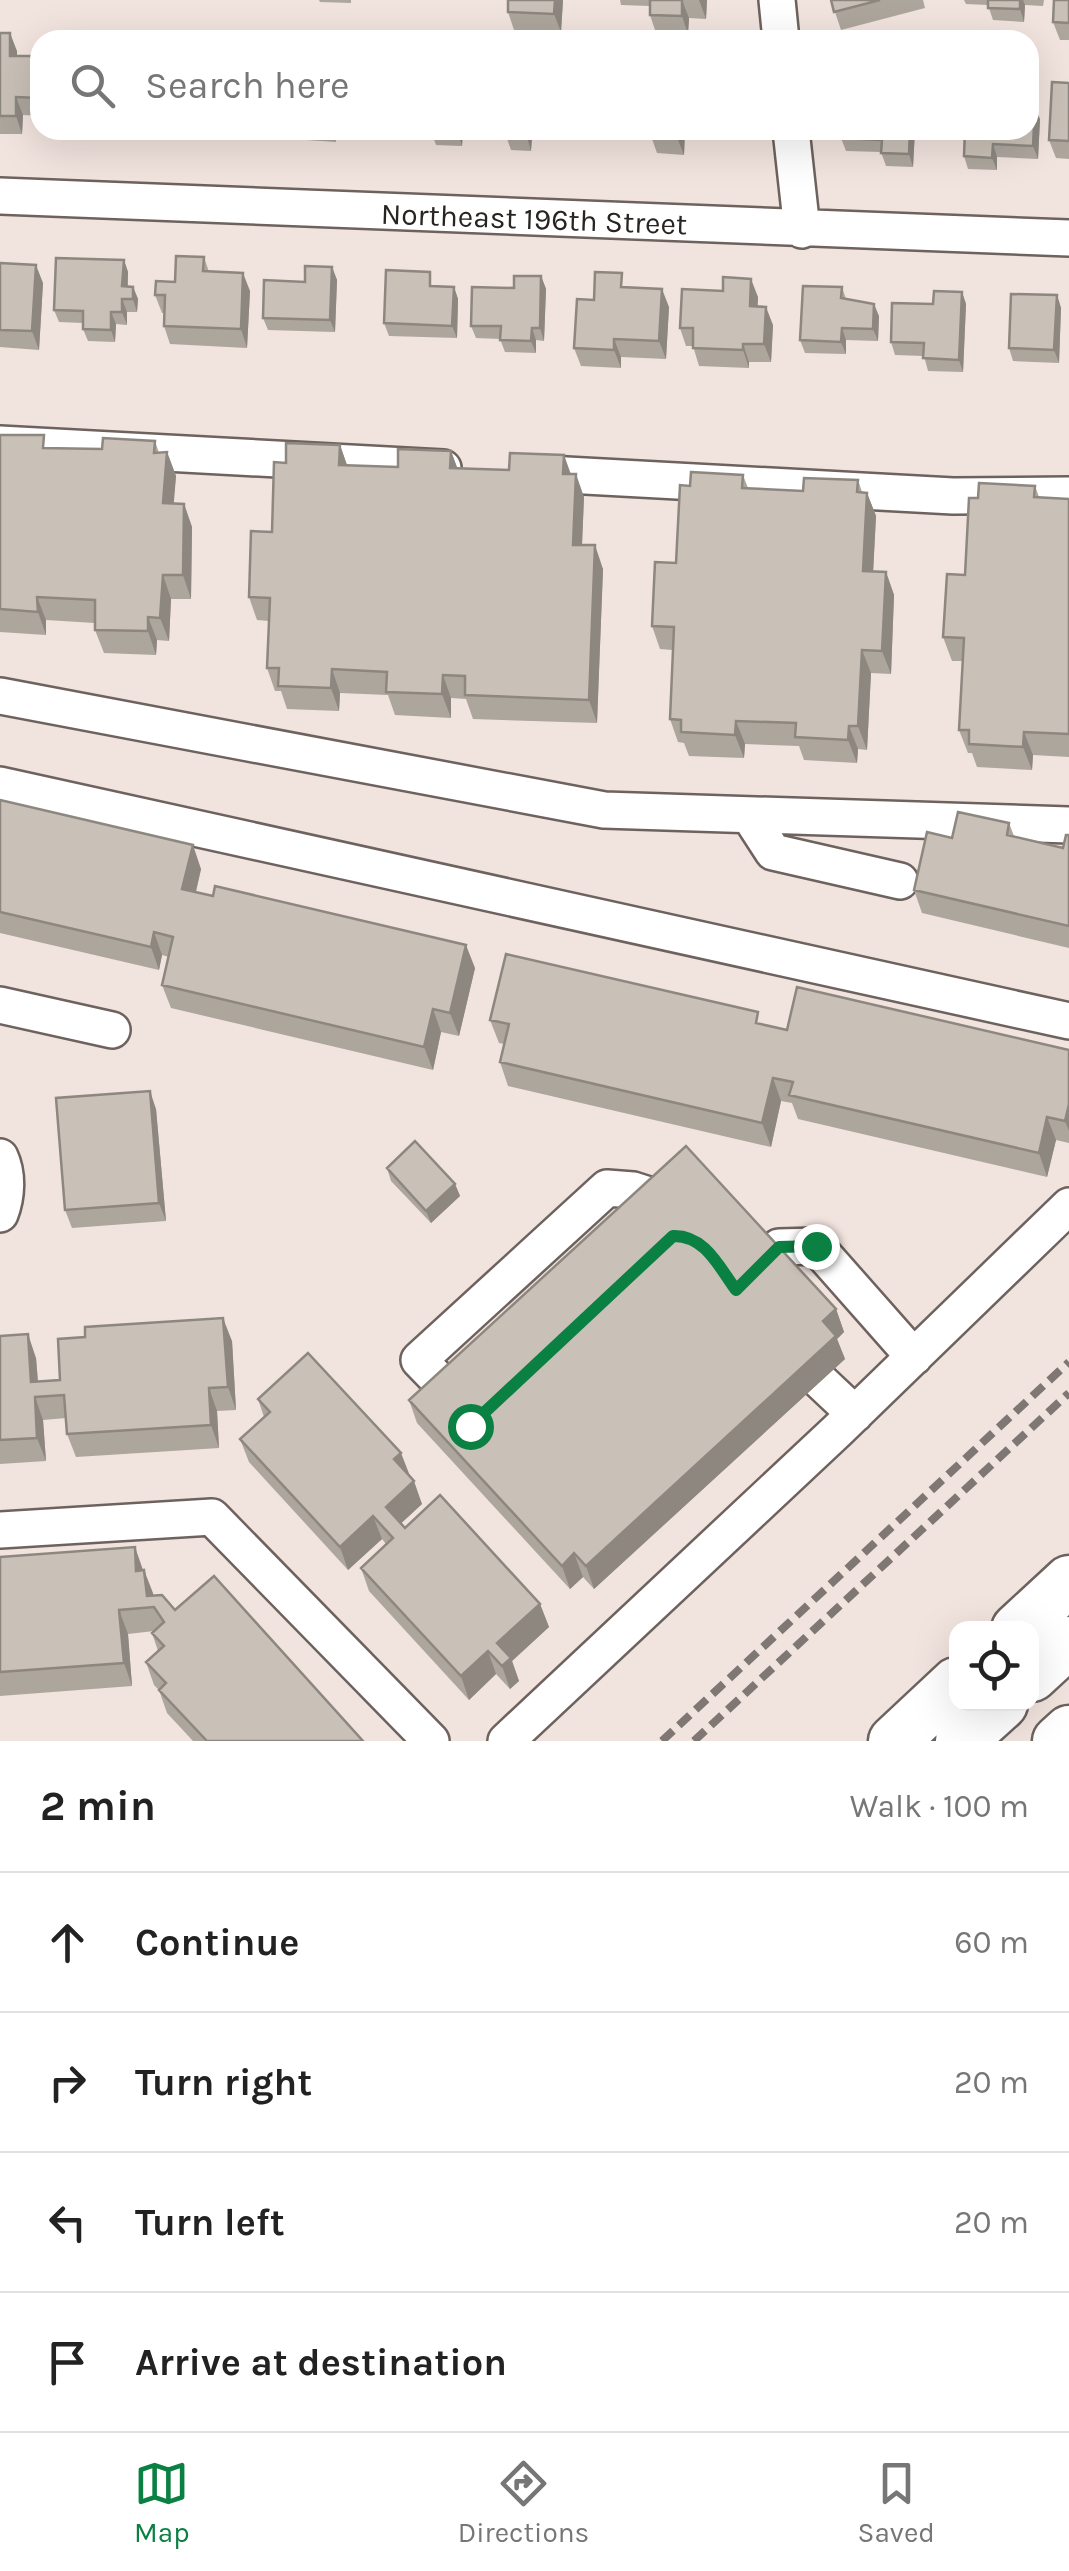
<!DOCTYPE html>
<html lang="en">
<head>
<meta charset="utf-8">
<style>
  :root { --surface:#fff; --page:#f2f2f2; --text:#222; --muted:#767676; --line:#e0e0e0; --accent:#0b8043 }
  body { margin:0; font-family:Karla,sans-serif; background:var(--page); color:var(--text) }
  .controls { position:absolute; right:30px; bottom:30px; display:grid; overflow:hidden; border-radius:20px; box-shadow:0 10px 40px #0002 }
  .controls button { width:90px; height:90px; display:grid; place-items:center; padding:0; border:0; border-bottom:2px solid var(--line); background:var(--surface); color:var(--text); font:50px sans-serif }
  .stop { position:absolute; width:30px; height:30px; margin:-22px; border:8px solid #0b8043; border-radius:50%; background:#fff }
  .stop.end { background:#0b8043; border-color:#fff; box-shadow:0 2px 10px #0008 }
  .list { margin:0; padding:0; list-style:none }
  h2 { display:flex; justify-content:space-between; align-items:center; height:130px; margin:0; padding:0 40px; font-size:42px }
  h2 small { font-size:32px; font-weight:400; color:var(--muted) }
  .list li { display:grid; grid-template-columns:65px 1fr auto; gap:30px; align-items:center; box-sizing:border-box; height:140px; padding:0 40px; border-top:2px solid var(--line) }
  .list b { display:block; font-size:38px; white-space:nowrap }
  .list em { font-size:32px; font-style:normal; color:var(--muted) }
  .icon { flex:none; width:55px; height:55px; fill:none; stroke:currentColor; stroke-width:2; stroke-linecap:round; stroke-linejoin:round }
  .map { position:relative; flex:none; width:1069px; height:1741px; overflow:hidden }
  .search { position:absolute; background:var(--surface); box-shadow:0 10px 40px #0002; left:30px; right:30px; top:30px; height:110px; display:flex; align-items:center; gap:25px; box-sizing:border-box; padding:0 35px; border-radius:30px; color:var(--muted); font-size:38px }
  .sheet { height:690px; background:var(--surface) }
  nav { display:flex; justify-content:space-around; align-items:center; box-sizing:border-box; height:140px; border-top:2px solid var(--line); background:var(--surface); font-size:28px; color:var(--muted) }
  nav a { display:grid; justify-items:center; gap:5px }
  nav .on { color:var(--accent) }
  .map>svg:first-child { display:block }
</style>
</head>
<body>
<div class="map">
<svg width="1069" height="1741" viewBox="0 0 1069 1741">
  <rect width="100%" height="100%" fill="#f1e3de"/>
  <g fill="none" stroke-linecap="round" stroke-linejoin="round">
    <g stroke="#6d625d" stroke-width="40">
      <path id="minor" d="M777 0 781 40
        M791 130 802 230
        M0 196 1069 238
        M0 444 443 468
        M530 473 953 496 1069 495
        M0 696 604 810 1069 825
        M0 785 1069 1021
        M749 815 773 852 900 881
        M0 1005 112 1030
        M0 1157C8 1174 7 1196 0 1214
        M748 1278 779 1247 816 1246 914 1357
        M820 1381 855 1414
        M451 1393 419 1360 607 1188 633 1190 661 1199
        M0 1530 212 1517 431 1741
        M506 1741 838 1430 1069 1206"/>
    </g>
    <g stroke="#6d625d" stroke-width="55">
      <path id="highway" d="M1017 1629 1069 1581
        M1032 1676 1069 1642
        M894 1741 956 1683
        M961 1741 1002 1704
        M1058 1741 1069 1731"/>
    </g>
    <use href="#minor" stroke="#fff" stroke-width="35"/>
    <use href="#highway" stroke="#fff" stroke-width="50"/>
    <path stroke="#7f7774" stroke-width="8" stroke-dasharray="15 8" stroke-linecap="butt" d="M662 1741 1069 1362
      M694 1741 1069 1393"/>
  </g>
  <path fill="#ada69d" d="M319 0H351V3L320 2Z
    M563 0 561 32 514 30 508 12Z
    M620 0H707L706 19 689 18 688 34 656 33 650 15V6L621 5Z
    M831 0H923L925 8 841 30Z
    M964 0H1044L1043 6 1025 5 1024 22 993 20 988 5 966 4Z
    M1069 0V40H1060L1053 22Z
    M0 33 17 51V56H40V116L23 115 22 134H0Z
    M1069 83V159L1056 158 1049 140Z
    M1040 119 1038 159 997 157V170L968 169 964 156Z
    M88 130H129V133H88Z
    M211 130H244L243 138 213 137Z
    M303 130H336V142L306 140Z
    M410 130H463L462 146 436 145 431 131Z
    M504 130H598L597 140 532 137 531 151 511 150Z
    M614 130H685L684 155 657 153 652 139 616 138Z
    M915 130 913 167 886 166 881 152 846 151 841 138Z
    M204 257 209 272 250 291 247 348 170 344 164 326V313H162L155 295 175 282Z
    M124 260 128 272V287H133L138 299 137 312H127V325L116 324 115 342 88 341 83 329V323L59 322 54 310Z
    M0 263 43 283 39 350 0 347Z
    M332 267 337 280 335 332 268 330 263 318 305 282Z
    M541 276 546 289 544 341 536 340V353L505 352 500 339 476 338 471 326 514 288Z
    M454 287 458 299 457 338 389 336 384 323Z
    M842 287 846 299 879 316 878 341 846 340V354L805 353 800 340Z
    M627 288 669 307 666 359 621 357V368L581 366 574 348Z
    M723 291 758 297 757 306 773 325 771 362H749V368L699 366 693 346H686L680 328Z
    M962 292 966 304 963 372 928 371 924 356 895 355 891 342 933 304Z
    M1057 295 1061 308 1059 363 1013 361 1009 348Z
    M0 435 48 448 102 449 155 441 159 453 167 452 176 476 173 504H184L192 527 191 599H171L169 641 157 640 156 655 104 653 95 630V623L46 620V635L0 632Z
    M340 445 347 465 398 467 451 451 457 468 509 470 564 455 571 474 584 497 582 545 603 569 597 723 473 719 466 699 451 698V718L395 715 388 695 340 693 339 711 287 709 281 691H275L267 668 269 621 257 620 249 597 272 532 286 463Z
    M743 475 748 488 803 491 858 480 862 492 867 493 876 516 873 571 886 572 894 595 891 674 871 673 867 750 858 749 857 763 804 760 799 746 745 744 744 758 689 756 684 743 678 742 670 719 673 650 660 649 652 626 676 563 690 486Z
    M1035 486 1039 497 1069 499V757L1033 755 1032 770 977 767 972 753H968L959 730 963 661H952L943 637 965 575 978 498Z
    M0 800 201 869 196 892 475 968 459 1036 441 1032 433 1070 171 1008 162 985 169 957 162 955 159 970 0 933Z
    M1009 823 1014 836 1063 848 1069 835V948L922 913 914 890Z
    M490 1020 763 1025 787 1030 1069 1050V1143L1056 1140 1047 1177 798 1119 792 1103 781 1101 771 1147 508 1086 500 1062 504 1044 499 1043Z
    M156 1109 166 1221 72 1228 65 1210Z
    M387 1168 455 1184 460 1196 431 1223 391 1181Z
    M836 1309 844 1332 837 1339 845 1359 594 1589 583 1577 570 1589 417 1423 409 1400Z
    M0 1336 36 1358 38 1381 60 1380 232 1341 236 1410 217 1411 219 1448 76 1457 67 1434 66 1418 43 1420 46 1461 0 1464Z
    M258 1399 409 1476 422 1504 401 1523 405 1528 540 1604 549 1627 512 1661 519 1681 510 1689 496 1674 469 1700 369 1591 361 1568 386 1544 382 1539 348 1570 249 1462 240 1439 264 1417Z
    M0 1557 143 1570 153 1595 363 1741H193L167 1713 159 1690 154 1685 146 1662 158 1651 152 1633 154 1631 128 1634 132 1686 0 1696Z"/>
  <path fill="#8d8780" d="M555 0H563L561 32 554 14Z
    M682 0 689 18 688 34 682 16Z
    M699 0H707L706 19Z
    M1020 0H1023L1025 5 1024 22 1020 9Z
    M10 33 17 51V74L10 56Z
    M16 97 23 115 22 134 16 116Z
    M1035 106 1040 119 1038 159 1033 146Z
    M457 130H463L462 146Z
    M525 130H529L532 137 531 151Z
    M677 130H685L684 155 677 137Z
    M910 130H915L913 167 909 154Z
    M993 144 997 157V170L992 158Z
    M124 260 128 272 127 299 122 286Z
    M36 265 43 283 39 350 32 331Z
    M332 267 337 280 335 332 330 320Z
    M243 273 250 291 247 348 241 329Z
    M541 276 546 289 544 341 540 328Z
    M751 279 758 297 757 324 750 306Z
    M133 287 138 299 137 312 133 299Z
    M454 287 458 299 457 338 452 326Z
    M662 289 669 307 666 359 659 341Z
    M962 292 966 304 963 372 959 360Z
    M1057 295 1061 308 1059 363 1054 350Z
    M122 299 127 312V325L122 312Z
    M874 304 879 316 878 341 873 329Z
    M766 307 773 325 771 362 764 344Z
    M111 312 116 324 115 342 111 330Z
    M532 328 536 340V353L531 341Z
    M842 328 846 340V354L841 342Z
    M614 339 621 357V368L614 350Z
    M743 344 749 362V368L743 350Z
    M340 445 348 468 339 465Z
    M451 451 460 475 450 468Z
    M167 452 176 476 172 526 163 503Z
    M564 455 572 479 563 474Z
    M576 474 584 497 581 568 573 545Z
    M867 493 876 516 872 594 863 571Z
    M184 504 192 527 191 599 183 575Z
    M595 545 603 569 597 723 589 700Z
    M886 572 894 595 891 674 882 651Z
    M163 575 171 599 169 641 160 618Z
    M37 597 46 620V635L38 612Z
    M148 617 157 640 156 655 148 631Z
    M862 650 871 673 867 750 858 726Z
    M332 669 340 693 339 711 331 688Z
    M443 675 451 698V718L442 694Z
    M736 721 745 744 744 758 735 735Z
    M849 726 858 749 857 763 848 740Z
    M1024 732 1033 755 1032 770 1023 747Z
    M193 845 201 869 191 912 182 889Z
    M154 932 162 955 159 970 151 947Z
    M466 945 475 968 459 1036 450 1013Z
    M433 1009 441 1032 433 1070 424 1047Z
    M773 1078 781 1101 771 1147 762 1123Z
    M150 1091 156 1109 166 1221 159 1203Z
    M1069 1104V1131L1065 1121Z
    M1047 1117 1056 1140 1047 1177 1039 1153Z
    M455 1184 460 1196 431 1223 426 1211Z
    M836 1309 844 1332 837 1339 845 1359 594 1589 586 1566Z
    M223 1318 232 1341 236 1410 228 1387Z
    M28 1334 36 1358 39 1397 31 1382Z
    M209 1388 217 1411 219 1448 211 1425Z
    M35 1397 43 1420 46 1461 37 1438Z
    M401 1453 410 1476 394 1459Z
    M414 1481 422 1504 394 1530 386 1507Z
    M373 1516 382 1539 348 1570 340 1547Z
    M135 1547 143 1570 136 1571Z
    M574 1553 583 1577 570 1589 562 1566Z
    M144 1570 153 1593 154 1608 147 1596Z
    M540 1604 549 1627 512 1661 519 1681 510 1689 502 1666 497 1643Z
    M119 1610 128 1634 132 1686 124 1663Z
    M488 1651 496 1674 469 1700 461 1676Z"/>
  <path fill="#c9c1b7" stroke="#8d8780" stroke-width="2.5" d="M508 0H555L554 14 508 12Z
    M650 0H682V16L650 15Z
    M831 0H880L834 12Z
    M988 0H1020V9L988 8Z
    M1054 0H1069V23L1053 22Z
    M0 33H10V56H40V98L16 97V116H0Z
    M1052 82 1069 83V141L1049 140Z
    M1029 106H1035L1033 146 993 144 992 158 964 156 965 130H1029Z
    M504 130H525V133L504 132Z
    M650 130H677V137L650 135Z
    M841 130H910L909 154 881 153 882 140 841 138Z
    M176 256 204 257 203 271 243 273 241 329 164 326 165 295H155L156 281 175 282Z
    M56 258 124 260 122 286 133 287V299H122V312H111V330L83 329V311L54 310Z
    M0 263 36 265 32 331 0 330Z
    M305 266 332 267 330 320 263 318 264 280 305 282Z
    M386 270 430 272V286L454 287 452 326 384 323Z
    M595 272 622 273 621 287 662 289 659 341 614 339V350L574 348 577 299 594 300Z
    M514 276H541L540 328H532L531 341 500 340 501 326H471L472 287 514 288Z
    M723 277 751 279 750 306 766 307 764 344H743V350L693 348V328H680L682 289 723 291Z
    M803 286 842 287 841 298 874 304 873 329 842 328 841 342 800 340Z
    M934 291 962 292 959 360 923 358 924 343 891 342 892 303 933 304Z
    M1011 294 1057 295 1054 350 1009 348Z
    M0 435H44L43 448 102 449 103 438 155 441 154 453 167 452 163 503 184 504 183 575H163L160 618 148 617V631L95 630V600L37 597 38 612 0 609Z
    M286 443 340 445 339 465 398 467V449L451 451 450 468 509 470 510 453 564 455 563 474H576L573 545H595L589 700 465 695V676L443 675 442 694 386 692 387 672 332 669 331 688 278 686 279 668H267L270 598 249 597 251 531 272 532 274 462 286 463Z
    M691 472 743 475 742 488 803 491 804 478 858 480 857 492 867 493 863 571 886 572 882 651 862 650 858 726H849L848 740 795 737 796 723 736 721 735 735 681 732V720L670 719 674 627 652 626 655 562 676 563 680 485 690 486Z
    M979 483 1035 486 1034 497 1069 499V734L1024 732 1023 747 969 744V730H959L964 638 943 637 947 574 965 575 969 498H978Z
    M0 800 193 845 182 889 213 896 215 886 466 945 450 1013 433 1009 424 1047 162 985 173 937 154 932 151 947 0 912Z
    M958 812 1009 823 1007 835 1063 848 1066 835H1069V926L914 890 927 832 952 838Z
    M506 954 758 1012 756 1023 787 1030 797 987 1069 1050V1104L1065 1121 1047 1117 1039 1153 789 1095 793 1082 773 1078 762 1123 500 1062 509 1024 490 1020Z
    M150 1091 159 1203 65 1210 56 1098Z
    M415 1141 455 1184 426 1211 387 1168Z
    M686 1146 836 1309 823 1321 836 1336 586 1566 574 1553 562 1566 409 1400Z
    M223 1318 228 1387 209 1388 211 1425 67 1434 64 1395 35 1397 37 1438 0 1440V1336L28 1334 31 1382 60 1380 58 1339 85 1337V1327Z
    M308 1353 401 1453 394 1459 414 1481 386 1507 405 1528 440 1495 540 1604 497 1643 511 1658 502 1666 488 1651 461 1676 361 1568 393 1538 373 1516 340 1547 240 1439 270 1412 258 1399Z
    M135 1547 136 1571 144 1570 147 1596 162 1595 175 1610 214 1576 363 1741H207L159 1690 166 1683 146 1662 164 1646 152 1633 164 1622 154 1607 119 1610 124 1663 0 1672V1557Z"/>
  <g fill="none" stroke-linecap="round" stroke-linejoin="round">
    <path stroke="#0b8043" stroke-width="12" d="M470 1426 673 1236C705 1235 719 1267 736 1290L779 1247 816 1246"/>
  </g>
  <g text-anchor="middle" stroke-width="8" stroke-linejoin="round" paint-order="stroke">
    <g font-size="30" fill="#282422" stroke="#fff">
      <text transform="translate(534 219) rotate(2)" y="10">Northeast 196th Street</text>
    </g>
  </g>
</svg>
<div class="controls">
<button><svg class="icon" aria-label="locate" viewBox="0 0 24 24"><circle cx="12" cy="12" r="6"/><path d="M12 2v4M12 18v4M2 12h4M18 12h4"/></svg></button>
</div>
<div class="stop" style="left:470px;top:1426px"></div>
<div class="stop end" style="left:816px;top:1246px"></div>
<div class="search"><svg class="icon" aria-label="search" viewBox="0 0 24 24"><circle cx="10" cy="10" r="6"/><path d="M15 15l6 6"/></svg>Search here</div>
</div>
<section class="sheet">
<h2>2 min<small>Walk · 100 m</small></h2>
<ul class="list">
<li><svg class="icon" aria-label="ahead" viewBox="0 0 24 24"><path d="M12 20V5M6 11l6-6 6 6"/></svg><div><b>Continue</b></div><em>60 m</em></li>
<li><svg class="icon" aria-label="right" viewBox="0 0 24 24"><path d="M7 20v-9h11M14 6l5 5-5 5"/></svg><div><b>Turn right</b></div><em>20 m</em></li>
<li><svg class="icon" aria-label="left" viewBox="0 0 24 24"><path d="M17 20v-9H6M10 6l-5 5 5 5"/></svg><div><b>Turn left</b></div><em>20 m</em></li>
<li><svg class="icon" aria-label="arrive" viewBox="0 0 24 24"><path d="M6 21V4h12l-3 4 3 4H6"/></svg><div><b>Arrive at destination</b></div></li>
</ul>
</section>
<nav>
<a class="on"><svg class="icon" aria-label="map" viewBox="0 0 24 24"><path d="M3 6l6-2 6 2 6-2v14l-6 2-6-2-6 2zM9 4v14M15 6v14"/></svg>Map</a>
<a><svg class="icon" aria-label="directions" viewBox="0 0 24 24"><path d="M12 3l9 9-9 9-9-9zM9 14v-3h6M13 9l2 2-2 2"/></svg>Directions</a>
<a><svg class="icon" aria-label="saved" viewBox="0 0 24 24"><path d="M7 4h10v16l-5-4-5 4z"/></svg>Saved</a>
</nav>
</body>
</html>
